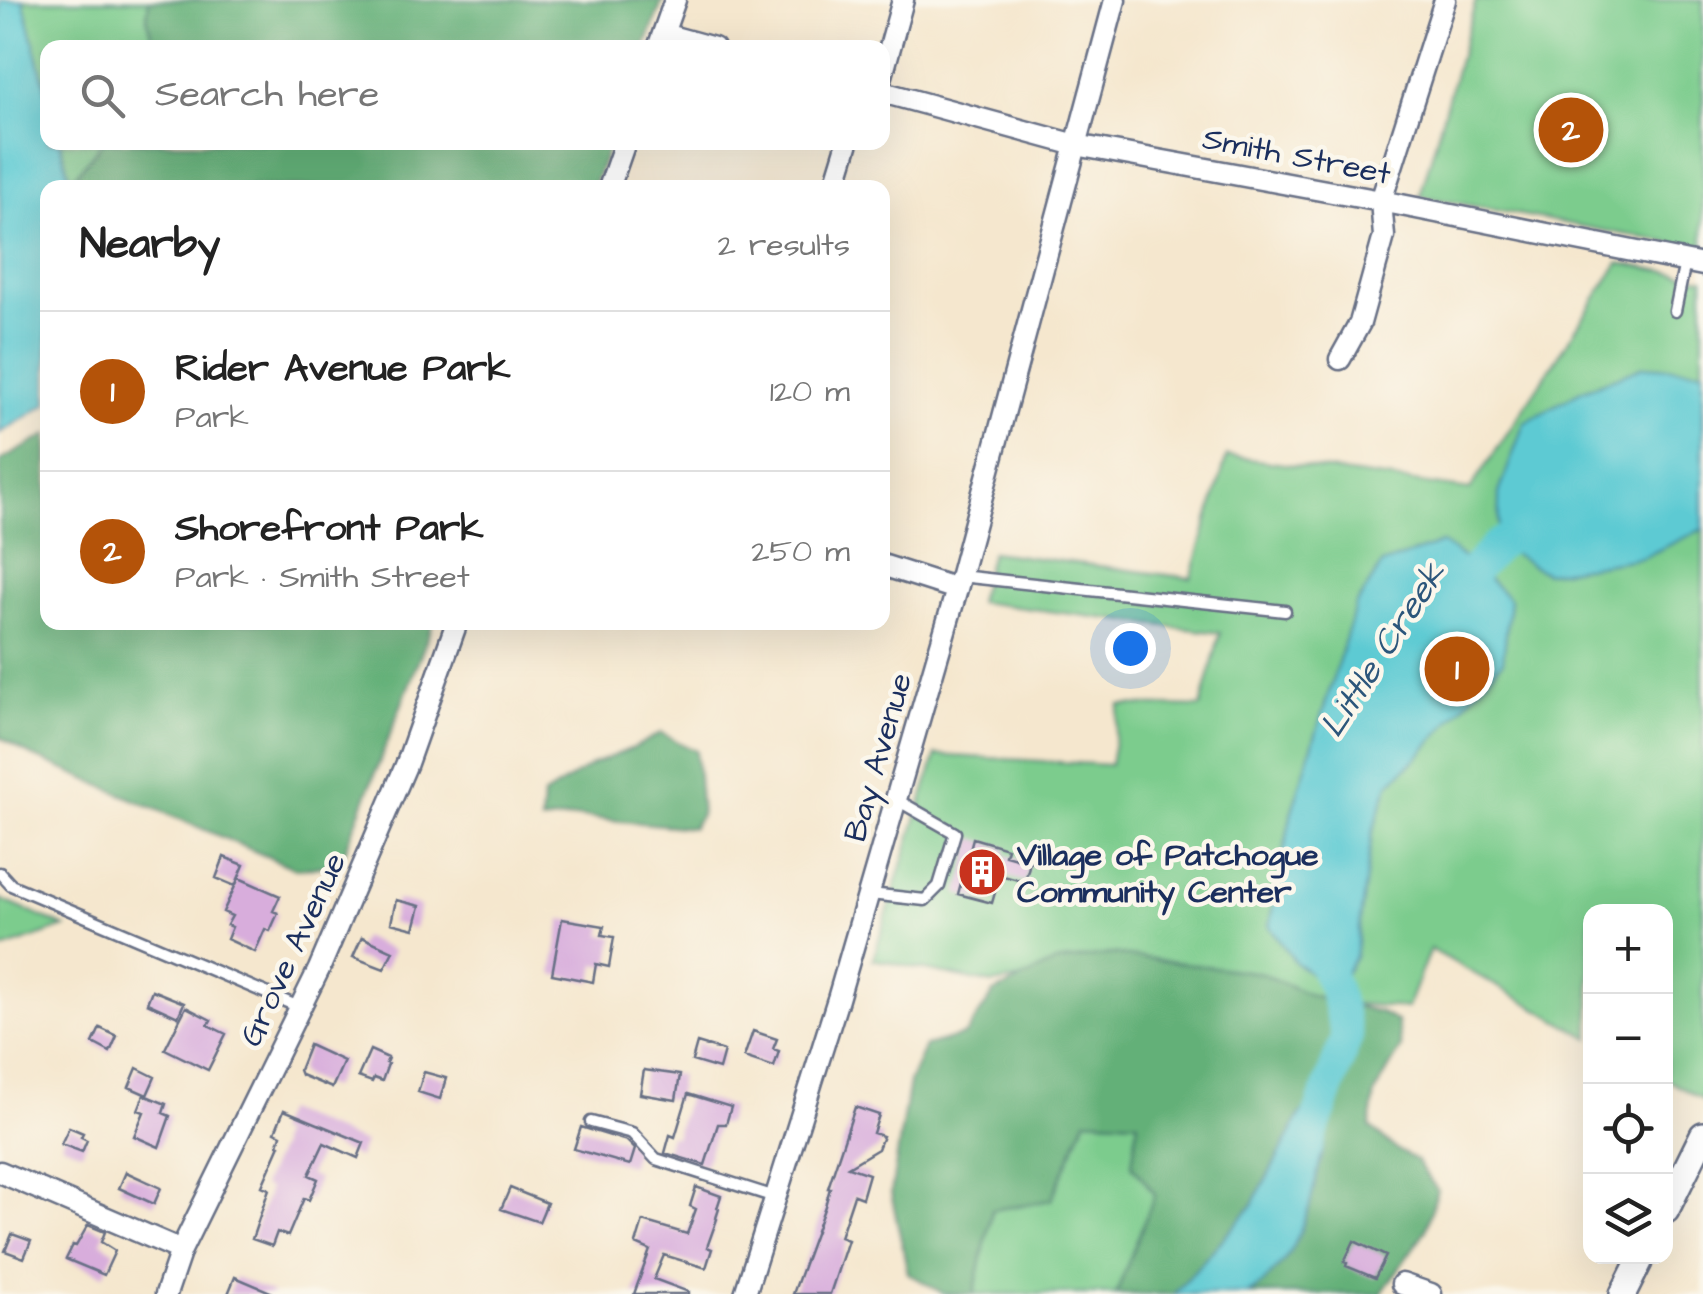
<!DOCTYPE html>
<html lang="en">
<head>
<meta charset="utf-8">
<style>
  :root { --surface:#fff; --page:#f2f2f2; --text:#222; --muted:#767676; --line:#e0e0e0; --accent:#b45309 }
  body { margin:0; font-family:"Architects Daughter",sans-serif; background:var(--page); color:var(--text) }
  .controls { position:absolute; right:30px; bottom:30px; display:grid; overflow:hidden; border-radius:20px; box-shadow:0 10px 40px #0002 }
  .controls button { width:90px; height:90px; display:grid; place-items:center; padding:0; border:0; border-bottom:2px solid var(--line); background:var(--surface); color:var(--text); font:50px sans-serif }
  .you { position:absolute; left:1130px; top:648px; width:35px; height:35px; margin:-25px; border:8px solid #fff; border-radius:50%; background:#1a73e8; box-shadow:0 0 0 15px #1a73e833 }
  .badge { display:grid; place-items:center; width:65px; height:65px; border-radius:50%; background:var(--accent); color:#fff; font-size:32px; font-weight:700 }
  .pin { position:absolute; translate:-50% -50%; border:5px solid #fff; box-shadow:0 2px 10px #0006 }
  .list { margin:0; padding:0; list-style:none }
  h2 { display:flex; justify-content:space-between; align-items:center; height:130px; margin:0; padding:0 40px; font-size:42px }
  h2 small { font-size:32px; font-weight:400; color:var(--muted) }
  .list li { display:grid; grid-template-columns:65px 1fr auto; gap:30px; align-items:center; box-sizing:border-box; height:160px; padding:0 40px; border-top:2px solid var(--line) }
  .list b { display:block; font-size:38px; white-space:nowrap }
  .list p { margin:0; font-size:32px; white-space:nowrap; color:var(--muted) }
  .list em { font-size:32px; font-style:normal; color:var(--muted) }
  .icon { flex:none; width:55px; height:55px; fill:none; stroke:currentColor; stroke-width:2; stroke-linecap:round; stroke-linejoin:round }
  .map { position:relative; flex:none; width:1703px; height:1294px; overflow:hidden }
  .search { position:absolute; background:var(--surface); box-shadow:0 10px 40px #0002; left:40px; top:40px; width:850px; height:110px; display:flex; align-items:center; gap:25px; box-sizing:border-box; padding:0 35px; border-radius:20px; color:var(--muted); font-size:38px }
  .panel { position:absolute; background:var(--surface); box-shadow:0 10px 40px #0002; left:40px; top:180px; width:850px; height:450px; border-radius:20px }
  .map>svg:first-child { display:block }
</style>
</head>
<body>
<div class="map">
<svg width="1703" height="1294" viewBox="0 0 1703 1294">
  <rect width="100%" height="100%" fill="#fbf7ec"/>
  <filter id="ink" filterUnits="userSpaceOnUse"><feTurbulence type="fractalNoise" baseFrequency=".01" numOctaves="2"/><feDisplacementMap in="SourceGraphic" scale="20" xChannelSelector="R" yChannelSelector="G"/><feConvolveMatrix kernelMatrix="1 2 1 2 8 2 1 2 1" color-interpolation-filters="sRGB"/></filter>
  <filter id="wash" filterUnits="userSpaceOnUse"><feTurbulence type="fractalNoise" baseFrequency=".0048" numOctaves="4" result="noise"/><feDisplacementMap in="SourceGraphic" scale="40" xChannelSelector="R" yChannelSelector="G"/><feGaussianBlur stdDeviation="2.25" result="paint"/><feColorMatrix in="noise" values="0 0 0 0 0 0 0 0 0 0 0 0 0 0 0 0 0 1.4 0 .05"/><feComposite in="paint" operator="in"/></filter>
  <g filter="url(#wash)">
    <rect width="100%" height="100%" fill="#f5e7ce"/>
    <path fill="#7bcc8d" stroke="#4b7e76" stroke-width="2.5" d="M23 0H149L147 17 154 47 48 48 47 94Z
      M1476 0H1703V249L1420 196Z
      M60 142 102 143 70 182Z
      M1619 263 1703 278V1100L1666 1079V912H1590V1038L1430 949 1407 1008 1305 1000 1114 963 993 984 873 959 936 755 1110 765 1120 705 1201 707 1220 633 978 602 991 552 1191 578 1227 456 1470 490Z
      M0 899 65 927 0 950Z
      M1086 1119 1138 1122 1132 1165 1155 1194 1116 1294H974L992 1210 1051 1200Z"/>
    <path fill="#64b078" stroke="#40706b" stroke-width="2.5" d="M149 0H663L645 47 154 48 147 17Z
      M102 143V142L610 143 593 187H76L70 182Z
      M47 435 48 622 433 623 340 864 296 869 32 756 0 737V461Z
      M661 733 696 751 701 815 692 828 579 817 541 822 543 796 593 764 633 748Z
      M1111 954 1261 973 1310 995 1380 1012 1397 1022 1401 1048 1375 1093 1370 1127 1397 1150 1416 1160 1437 1190 1426 1230 1381 1294H1248L1261 1285 1318 1095 1300 1116 1252 1206 1174 1294H1116L1155 1194 1132 1165 1138 1122 1086 1119 1051 1200 992 1210 974 1294H944L908 1273 891 1193 909 1082 925 1046 965 1035 994 993 1056 962Z"/>
    <path fill="#5dcad3" stroke="#3c7c98" stroke-width="2.5" d="M0 0H23L47 94 48 142 60 143 72 187 48 188 47 404 0 433Z
      M1644 366 1703 370V529L1642 558 1546 573 1498 545 1499 493 1524 423 1581 391Z
      M1442 543 1477 567 1510 600 1503 661 1419 756 1389 784 1372 834 1355 957 1335 990 1296 963 1269 926 1292 811 1356 605 1382 564Z
      M1317 1095 1331 1117 1309 1208 1294 1246 1283 1262 1261 1285 1248 1294H1174L1252 1206 1300 1116Z"/>
    <g fill="none" stroke-linecap="round" stroke-linejoin="round">
      <path stroke="#5dcad3" stroke-width="32" d="M1453 604 1477 567 1498 545 1533 523
        M1308 1145 1347 1036 1335 990 1318 952"/>
    </g>
    <g id="blocks">
      <path fill="#d8addc" d="M973 838 1007 848 1005 855 1030 862 1025 882 1000 875 992 903 958 894Z
        M224 857 244 865 235 886 216 878Z
        M239 878 280 896 273 911 278 913 270 931 265 929 255 952 227 939 232 927 227 925 232 916 223 912Z
        M396 900 420 906 414 929 391 923Z
        M562 919 604 926 602 935 614 937 609 967 596 964 593 982 552 974Z
        M362 937 393 951 384 969 353 957Z
        M152 990 184 1003 178 1017 147 1003Z
        M186 1007 211 1020 208 1025 226 1034 208 1070 165 1049Z
        M100 1028 117 1036 110 1052 93 1043Z
        M753 1031 777 1039 773 1049 779 1051 774 1067 744 1057Z
        M697 1043 724 1051 719 1069 692 1061Z
        M309 1045 344 1061 332 1088 301 1075 299 1070Z
        M370 1050 388 1058 386 1063 388 1064 382 1081 374 1078 372 1082 358 1077Z
        M137 1068 155 1077 147 1095 129 1087Z
        M644 1070 680 1075 676 1100 640 1094Z
        M424 1072 446 1078 440 1099 418 1092Z
        M688 1094 731 1107 726 1124H718L705 1165 665 1153 670 1135 675 1137Z
        M144 1095 166 1104 163 1113 170 1116 159 1147 134 1136 144 1112 138 1110Z
        M855 1107 879 1115 873 1133 883 1136 878 1149 848 1167 869 1174 862 1198 854 1195 840 1237 848 1240 830 1294H793L825 1206 830 1188H828Z
        M284 1110 364 1143 358 1158 324 1143 309 1175 318 1179 309 1200 304 1198 288 1236 277 1232 272 1246 252 1239 269 1189 262 1186 280 1145 278 1144 281 1135 275 1132Z
        M69 1127 83 1133 81 1137 87 1140 82 1152 61 1144Z
        M581 1127 627 1141 635 1149 630 1165 574 1149Z
        M126 1172 161 1188 154 1204 119 1188Z
        M696 1187 721 1196 717 1208 719 1209 716 1218 717 1219 707 1247 712 1249 706 1268 664 1255 654 1279 689 1292V1294H634L650 1250 636 1244 643 1221 687 1234 696 1209 690 1206Z
        M510 1188 547 1203 539 1222 501 1209Z
        M88 1225 105 1232 101 1242 115 1251 104 1275 66 1259 73 1245 76 1246Z
        M12 1234 31 1241 24 1258 5 1251Z
        M1354 1241 1386 1256 1375 1278 1346 1266 1347 1263 1344 1262Z
        M235 1277 275 1294H228Z"/>
    </g>
  </g>
  <g filter="url(#ink)">
    <use href="#blocks" fill-opacity="0" stroke="#676f85" stroke-width="2.5"/>
    <g fill="none" stroke-linecap="round" stroke-linejoin="round">
      <g stroke="#676f85" stroke-width="15">
        <path id="service" d="M1675 311 1685 262
          M960 576 1285 611
          M0 873 11 885 299 1007
          M870 894 925 900 939 886 955 833 897 800
          M591 1122 632 1133 656 1159 775 1197"/>
      </g>
      <g stroke="#676f85" stroke-width="25">
        <path id="minor" d="M663 34 714 48
          M658 48 675 0
          M882 76 903 0
          M882 92 1076 145 1381 201 1703 265
          M609 188 625 142
          M834 188 848 142
          M1340 359 1360 323 1384 236 1381 201 1445 0
          M882 565 957 589
          M0 1172 181 1250
          M1402 1284 1431 1294
          M166 1294 181 1250 319 969 407 763 457 622
          M745 1294 838 999 957 589 1115 0"/>
      </g>
      <g stroke="#676f85" stroke-width="30">
        <path id="tertiary" d="M1666 1210 1703 1135
          M1623 1294 1642 1256"/>
      </g>
      <use href="#service" stroke="#fff" stroke-width="10"/>
      <use href="#minor" stroke="#fff" stroke-width="20"/>
      <use href="#tertiary" stroke="#fff" stroke-width="25"/>
    </g>
  </g>
  <defs>
    <g id="building-disc" transform="scale(2.5)"><circle r="9.5" fill="#c8321e" stroke="#fbf7ec"/><path d="M-4-6H4V6H1V3H-1V6H-4ZM-2.5-4.3h1.7v1.8h-1.7ZM.8-4.3h1.7v1.8H.8ZM-2.5-1h1.7V.8h-1.7ZM.8-1h1.7V.8H.8Z" fill="#fff"/></g>
  </defs>
  <g fill-rule="evenodd">
    <use href="#building-disc" x="982" y="872"/>
  </g>
  <g text-anchor="middle" stroke-width="9" stroke-linejoin="round" paint-order="stroke">
    <g font-size="32" fill="#1b2f5e" stroke="#fbf7ec">
      <text transform="translate(1297 155) rotate(11)" y="11">Smith Street</text>
      <text transform="translate(877 757) rotate(-74)" y="11">Bay Avenue</text>
      <text transform="translate(292 949) rotate(-65)" y="11">Grove Avenue</text>
    </g>
    <g font-size="32" font-weight="bold" fill="#1b2f5e" stroke="#fbf7ec" text-anchor="start">
      <text x="1017" y="865">Village of Patchogue<tspan x="1017" dy="37">Community Center</tspan></text>
    </g>
    <g font-size="35" font-style="italic" fill="#2c567b" stroke="#fbf7ec">
      <text transform="translate(1382 649) rotate(-57)" y="12">Little Creek</text>
    </g>
  </g>
</svg>
<div class="controls">
<button>+</button>
<button>−</button>
<button><svg class="icon" aria-label="locate" viewBox="0 0 24 24"><circle cx="12" cy="12" r="6"/><path d="M12 2v4M12 18v4M2 12h4M18 12h4"/></svg></button>
<button><svg class="icon" aria-label="layers" viewBox="0 0 24 24"><path d="M12 4l9 5-9 5-9-5zM3 14l9 5 9-5"/></svg></button>
</div>
<div class="you"></div>
<div class="pin badge" style="left:1457px;top:669px">1</div>
<div class="pin badge" style="left:1571px;top:130px">2</div>
<div class="search"><svg class="icon" aria-label="search" viewBox="0 0 24 24"><circle cx="10" cy="10" r="6"/><path d="M15 15l6 6"/></svg>Search here</div>
<section class="panel">
<h2>Nearby<small>2 results</small></h2>
<ul class="list">
<li><span class="badge">1</span><div><b>Rider Avenue Park</b><p>Park</p></div><em>120 m</em></li>
<li><span class="badge">2</span><div><b>Shorefront Park</b><p>Park · Smith Street</p></div><em>250 m</em></li>
</ul>
</section>
</div>
</body>
</html>
